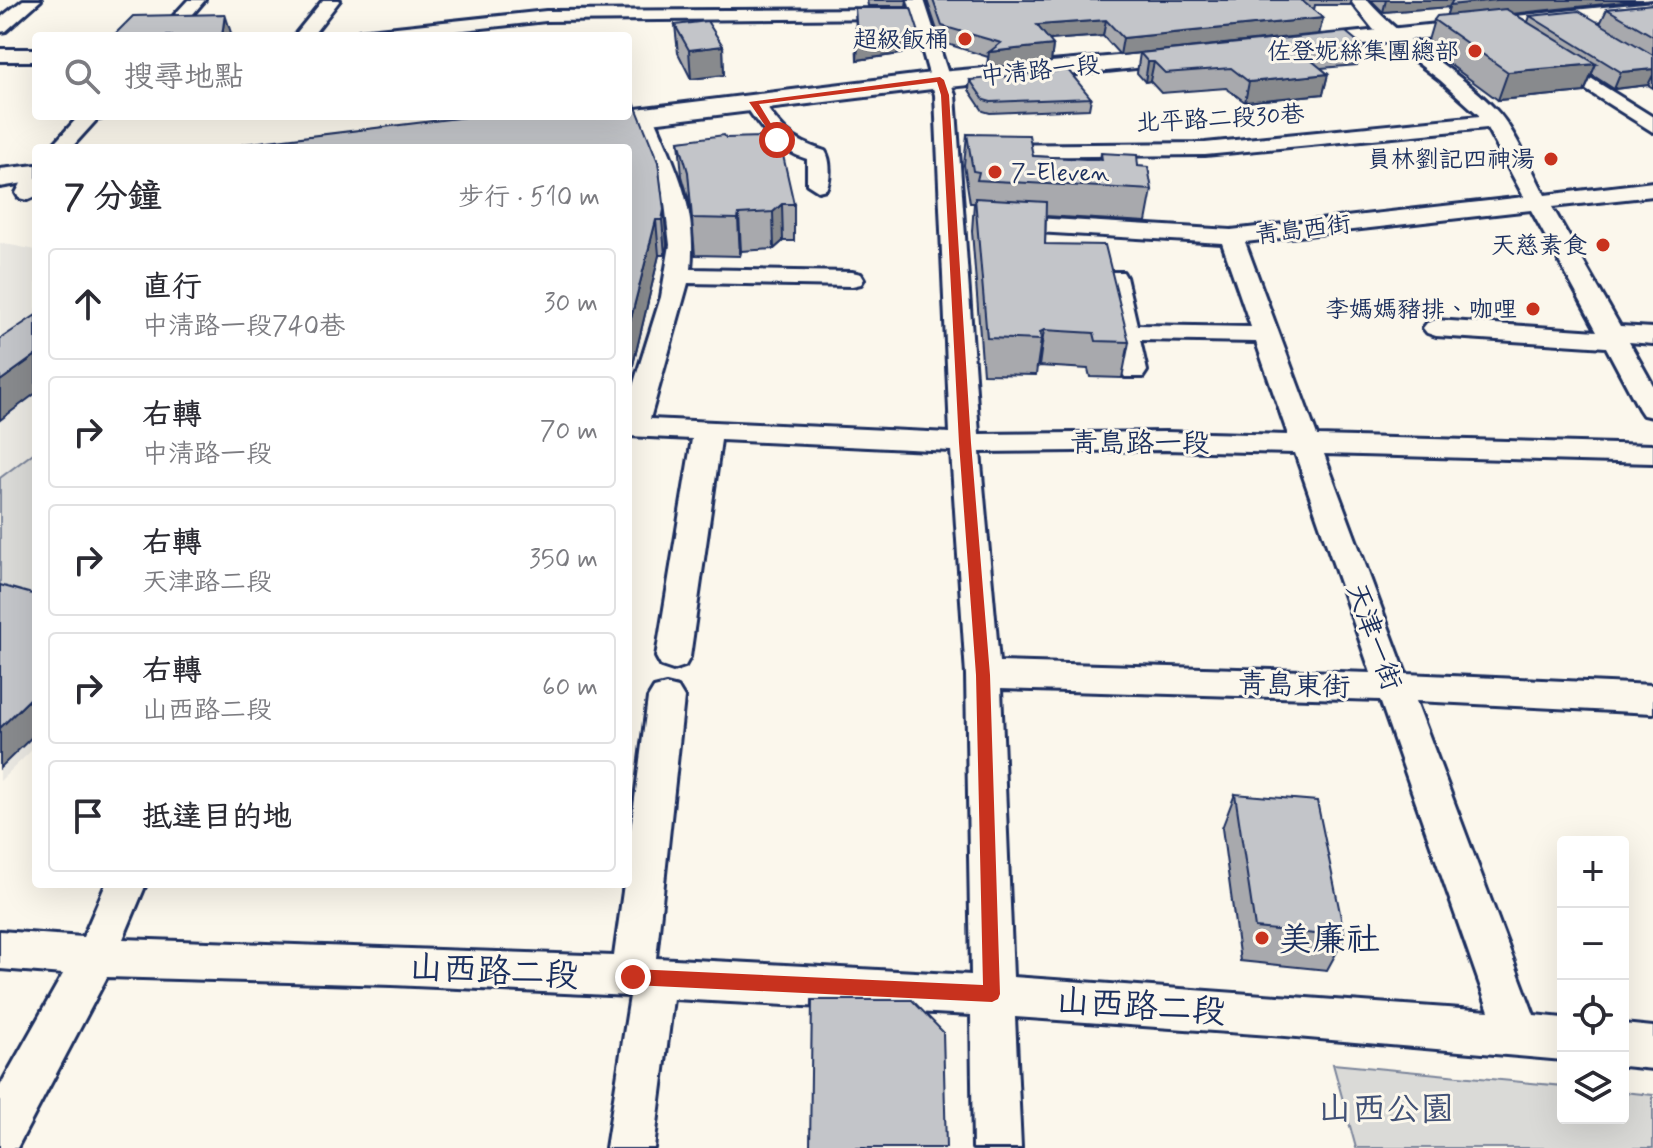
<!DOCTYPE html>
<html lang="zh-TW">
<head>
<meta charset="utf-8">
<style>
  :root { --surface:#fff; --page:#f7f7f7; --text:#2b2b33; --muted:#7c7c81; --line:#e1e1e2 }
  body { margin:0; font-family:Mynerve,"LXGW WenKai TC",sans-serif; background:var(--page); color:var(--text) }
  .controls { position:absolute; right:24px; bottom:24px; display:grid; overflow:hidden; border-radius:8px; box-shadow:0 8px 32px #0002 }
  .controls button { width:72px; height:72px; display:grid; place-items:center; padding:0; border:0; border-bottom:2px solid var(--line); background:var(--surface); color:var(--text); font:40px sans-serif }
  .stop { position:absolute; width:24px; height:24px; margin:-18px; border:6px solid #c8321e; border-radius:50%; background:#fff }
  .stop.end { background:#c8321e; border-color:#fff; box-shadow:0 2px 8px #0008 }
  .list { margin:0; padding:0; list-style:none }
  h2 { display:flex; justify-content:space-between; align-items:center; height:104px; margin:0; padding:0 32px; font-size:34px }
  h2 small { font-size:26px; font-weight:400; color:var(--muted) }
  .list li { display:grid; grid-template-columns:52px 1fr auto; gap:24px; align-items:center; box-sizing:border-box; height:112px; margin:0 16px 16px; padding:0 16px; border:2px solid var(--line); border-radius:8px }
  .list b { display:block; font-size:30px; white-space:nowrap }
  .list p { margin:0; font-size:26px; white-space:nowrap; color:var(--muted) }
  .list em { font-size:26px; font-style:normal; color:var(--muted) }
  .icon { flex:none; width:44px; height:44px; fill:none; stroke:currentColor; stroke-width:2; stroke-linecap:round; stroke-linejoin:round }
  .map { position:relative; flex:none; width:1653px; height:1148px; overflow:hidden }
  .search { position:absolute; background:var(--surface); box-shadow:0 8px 32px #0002; left:32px; top:32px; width:600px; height:88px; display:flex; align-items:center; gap:20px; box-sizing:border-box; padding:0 28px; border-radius:8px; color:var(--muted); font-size:30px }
  .panel { position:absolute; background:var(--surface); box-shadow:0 8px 32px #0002; left:32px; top:144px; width:600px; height:744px; border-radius:8px }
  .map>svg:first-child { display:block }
</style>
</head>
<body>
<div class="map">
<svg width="1653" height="1148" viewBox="0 0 1653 1148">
  <rect width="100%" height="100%" fill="#fbf7ec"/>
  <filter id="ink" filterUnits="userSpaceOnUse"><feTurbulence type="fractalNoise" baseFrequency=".0125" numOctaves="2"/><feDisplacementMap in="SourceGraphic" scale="16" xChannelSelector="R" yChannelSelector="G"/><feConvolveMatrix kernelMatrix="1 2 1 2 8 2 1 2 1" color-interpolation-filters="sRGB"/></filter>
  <g filter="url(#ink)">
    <path fill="#eae8e2" d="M0 243 36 250V746L0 781Z"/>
    <path fill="#dadad7" stroke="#7a849a" stroke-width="2" d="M36 451V592L28 599 0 590V478Z
      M1333 1064 1563 1086V1118H1623V1092L1653 1095V1148H1356Z"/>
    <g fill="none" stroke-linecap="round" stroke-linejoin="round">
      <g stroke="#1b2f5e" stroke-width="6">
        <path id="minor" d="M23 0H41L6 31 0 32V18Z
          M188 0H205L174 36H155Z
          M323 0H340L312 36H294Z
          M908 0H924L955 95 979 434 1165 432 1288 435 1256 342 1140 340 1147 371 1143 377H1125L1121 371 1102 277 1105 272H1123L1126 277 1137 325 1251 327 1222 243 1003 230 995 228 992 223 995 218 1003 216 1231 230 1524 197 1487 128 1205 155 991 157 981 151 991 145 1205 143 1480 116 1440 80 1373 29 1350 0H1367C1404 43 1456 68 1495 109 1514 128 1531 169 1545 195L1653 182V196L1552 207 1620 326 1653 328V344L1629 342 1653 385V417L1643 415 1639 409 1606 347 1436 336 1427 333 1423 328 1427 323 1436 320 1597 331 1531 210 1245 242 1317 436 1653 445V463L1324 454 1406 674 1653 685V713L1416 701 1534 1015 1563 1018V1060L1285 1036 1015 1017 1021 1148H973L971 1015 673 999 654 1148H606L630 996 392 985 107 977 17 1148H0V1086L63 974 0 969V931L83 937 106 884H146L123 939 614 956 624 884H628V853L648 698 654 688 666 685 678 688 684 698 656 958 971 975 966 675 951 451 721 440 690 657 685 666 673 670 661 666 656 657 692 439 628 436V402L661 297 670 245 664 195 634 116 644 110 654 116C677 171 697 208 691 269L852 272 861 274 864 279 861 284 852 286 688 283 650 419 950 433 935 95ZM1165 450 1295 453 1371 673 999 662 980 452ZM1001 689 1380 700 1489 1011 1013 977Z
          M896 9 905 14 902 18 546 21 409 36H350L359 31 546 11Z
          M0 49H36V61H0Z
          M1552 54 1653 117V132L1545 64 1543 60 1545 56Z
          M753 96 760 98C781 128 789 140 825 151 831 159 831 180 826 189L818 191 807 184V159C774 148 762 130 743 102Z
          M79 116H100L71 148H50Z
          M36 169V196L27 200 19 198 16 193 28 170Z
          M1623 1024 1653 1027V1069L1623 1066Z"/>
      </g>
      <g stroke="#1b2f5e" stroke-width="6">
        <path id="major" d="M1653 2V16L1522 27 1301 52 1293 50 1289 45 1293 40 1301 38Z
          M1195 49 1204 51 1207 56 1204 61 940 88 585 131 576 129 572 123 581 116H628V110L940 72Z
          M36 165V181L0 187V169Z"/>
      </g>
      <use href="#minor" fill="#fbf7ec" fill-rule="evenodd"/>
      <use href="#major" fill="#fbf7ec" fill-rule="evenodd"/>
    </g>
    <path fill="#a8a9ad" stroke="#1b2f5e" stroke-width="2" d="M867 0H907L906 6H868Z
      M927 0H1352L1350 5H1315L1314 10 1323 18 1319 34 1120 55 1103 36 1049 40 1053 45 1051 62 987 68 988 57 941 42Z
      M1371 0H1643L1514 14 1528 22 1530 16 1600 24 1607 9 1653 4V88L1648 85 1614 89 1592 75 1584 92 1498 100 1426 47 1434 20 1447 15 1449 7 1383 12Z
      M855 8 919 33 918 47 900 54 857 60Z
      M675 25 723 46 724 75 691 79 678 53Z
      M1363 46 1357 65 1321 68 1328 74 1323 94 1245 102 1226 88 1161 93 1150 81 1145 82 1137 73 1140 53Z
      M970 80 1091 98 1089 109 990 113 983 111 969 90Z
      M967 134 1033 156 1100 160 1101 153 1138 166 1152 190 1146 222 1046 216 1045 244 1129 342 1122 378 1090 377 1088 369 1039 366 1037 367 1036 375 983 374 972 231 974 203H970L964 165Z
      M726 138 762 142 794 204V241H783L774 249 741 251 740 256 695 255 691 207 682 176 679 141Z
      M628 148 658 162 667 245 665 255H659L628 386Z
      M1235 794 1345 937 1327 970 1240 961 1222 828Z"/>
    <path fill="#888a8d" stroke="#1b2f5e" stroke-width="2" d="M1386 0H1643L1445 21 1449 7 1383 12Z
      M225 14 232 36H222Z
      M1323 18 1319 34 1120 55 1123 38Z
      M1106 20 1103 36 1035 41 1037 25Z
      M919 33 918 47 900 54 857 60 858 45Z
      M1053 45 1051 62 987 68 989 52Z
      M723 46 724 75 691 79 689 50Z
      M1148 62H1154L1150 81 1145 82Z
      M1596 64 1584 92 1498 100 1508 72Z
      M1653 69V75L1648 85 1614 89 1621 72Z
      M1328 74 1323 94 1245 102 1249 82Z
      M98 116H116L100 121Z
      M782 204 783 241 774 249 773 212Z
      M664 210 667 245 665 255 662 220Z
      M739 214 741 251 740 256 738 219Z
      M656 220 659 255 628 386V330Z
      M1044 330 1039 366 1037 367 1041 340 1040 332Z
      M36 355V393L0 420V381Z
      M36 693V733L0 768V728Z"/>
    <path fill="#c3c5c9" stroke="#1b2f5e" stroke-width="2" d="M933 0H1301L1323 18 1123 38 1106 20 1037 25 1053 45 989 52 1001 43 942 26Z
      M1453 0H1497L1450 5Z
      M1653 4V36L1607 9Z
      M855 8H911L919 33 901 40 858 45Z
      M1506 9 1596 64 1508 72 1434 20 1437 16Z
      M1579 11 1653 55V69L1621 72 1530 16Z
      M225 14 222 36H113L133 16Z
      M707 21 723 46 689 50 675 25Z
      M1346 32 1363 46 1300 51 1328 74 1249 82 1231 68 1165 73 1154 62H1148L1140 53Z
      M1068 70 1091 98 991 102 984 100 970 80Z
      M628 100 634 102 658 162 664 210 662 220H656L628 330V148H233L244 144 474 116H628Z
      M967 134 1029 135 1033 156 1102 160 1101 153 1137 155 1138 166 1148 167 1152 190 977 180 979 172 973 171Z
      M724 135 726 138 761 137 762 142H780L794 204H782L773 212 739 214 738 219 692 218 688 172 679 141Z
      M975 198 1046 202 1045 244 1105 245 1129 342 1096 341 1094 333 1044 330 1040 332 1041 340 987 338Z
      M36 315V355L0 381V339Z
      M0 585 36 595V693L0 728Z
      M1235 794 1317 801 1345 937 1255 928Z
      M812 1000H912L943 1032 946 1148H810Z"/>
  </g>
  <path fill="#c8321e" d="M940 77 944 80 949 95 971 443 990 675 1000 994 998 999 992 1002 633 985 627 982 624 977 627 971 633 969 983 985 976 675 959 443 941 95 937 82 759 104 781 140 777 143 749 102Z"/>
  <g fill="#c8321e" stroke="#fbf7ec" stroke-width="3">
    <circle cx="965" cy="39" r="8"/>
    <circle cx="1475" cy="51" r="8"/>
    <circle cx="1551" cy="159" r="8"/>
    <circle cx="995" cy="172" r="8"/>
    <circle cx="1603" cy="245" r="8"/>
    <circle cx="1533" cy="309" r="8"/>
    <circle cx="1262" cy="938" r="8"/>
  </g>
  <g text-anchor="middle" stroke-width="6" stroke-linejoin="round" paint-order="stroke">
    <g font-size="24" fill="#1b2f5e" stroke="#fbf7ec" text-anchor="end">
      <text x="949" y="47">超級飯桶</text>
      <text x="1459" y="59">佐登妮絲集團總部</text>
      <text x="1535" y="167">員林劉記四神湯</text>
      <text x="1011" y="180" text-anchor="start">7-Eleven</text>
      <text x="1587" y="253">天慈素食</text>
      <text x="1517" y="317">李媽媽豬排、咖哩</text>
    </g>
    <g font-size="24" fill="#1b2f5e" stroke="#fbf7ec">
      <text transform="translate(1040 70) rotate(-6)" y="8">中清路一段</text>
      <text transform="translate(1220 118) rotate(-3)" y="8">北平路二段30巷</text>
      <text transform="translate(1303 229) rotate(-7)" y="8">青島西街</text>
    </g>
    <g font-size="28" fill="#1b2f5e" stroke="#fbf7ec">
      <text x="1140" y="452">青島路一段</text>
      <text transform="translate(1375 636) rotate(70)" y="10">天津一街</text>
      <text transform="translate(1294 684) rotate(2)" y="10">青島東街</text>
    </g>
    <g font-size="34" fill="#1b2f5e" stroke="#fbf7ec" text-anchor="start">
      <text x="1278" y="950">美廉社</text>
    </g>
    <g font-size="34" fill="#1b2f5e" stroke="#fbf7ec">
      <text transform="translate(494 970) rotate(3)" y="12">山西路二段</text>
      <text transform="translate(1141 1005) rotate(4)" y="12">山西路二段</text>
    </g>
    <g font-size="34" fill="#415176" stroke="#fbf7ec">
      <text x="1386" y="1120">山西公園</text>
    </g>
  </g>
</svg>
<div class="controls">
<button>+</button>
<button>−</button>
<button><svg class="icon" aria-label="locate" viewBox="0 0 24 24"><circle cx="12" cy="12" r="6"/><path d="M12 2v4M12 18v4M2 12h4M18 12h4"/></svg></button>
<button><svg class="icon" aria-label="layers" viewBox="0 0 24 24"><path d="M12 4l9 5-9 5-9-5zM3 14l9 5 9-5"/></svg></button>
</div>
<div class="stop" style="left:777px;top:140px"></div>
<div class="stop end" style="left:633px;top:977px"></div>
<div class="search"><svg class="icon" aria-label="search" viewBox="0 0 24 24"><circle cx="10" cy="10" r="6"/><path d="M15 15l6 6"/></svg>搜尋地點</div>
<section class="panel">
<h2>7 分鐘<small>步行 · 510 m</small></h2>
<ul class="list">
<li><svg class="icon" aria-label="ahead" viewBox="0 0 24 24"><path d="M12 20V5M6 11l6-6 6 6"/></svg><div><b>直行</b><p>中清路一段740巷</p></div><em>30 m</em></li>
<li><svg class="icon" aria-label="right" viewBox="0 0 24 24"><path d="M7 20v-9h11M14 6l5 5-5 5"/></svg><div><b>右轉</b><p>中清路一段</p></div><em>70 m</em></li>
<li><svg class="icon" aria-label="right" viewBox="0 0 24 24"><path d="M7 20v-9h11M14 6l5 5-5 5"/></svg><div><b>右轉</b><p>天津路二段</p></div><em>350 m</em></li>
<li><svg class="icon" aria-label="right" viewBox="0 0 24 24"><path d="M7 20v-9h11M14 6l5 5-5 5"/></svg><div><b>右轉</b><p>山西路二段</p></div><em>60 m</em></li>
<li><svg class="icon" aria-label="arrive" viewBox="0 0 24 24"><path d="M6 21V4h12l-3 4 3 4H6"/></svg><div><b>抵達目的地</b></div></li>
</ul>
</section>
</div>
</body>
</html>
